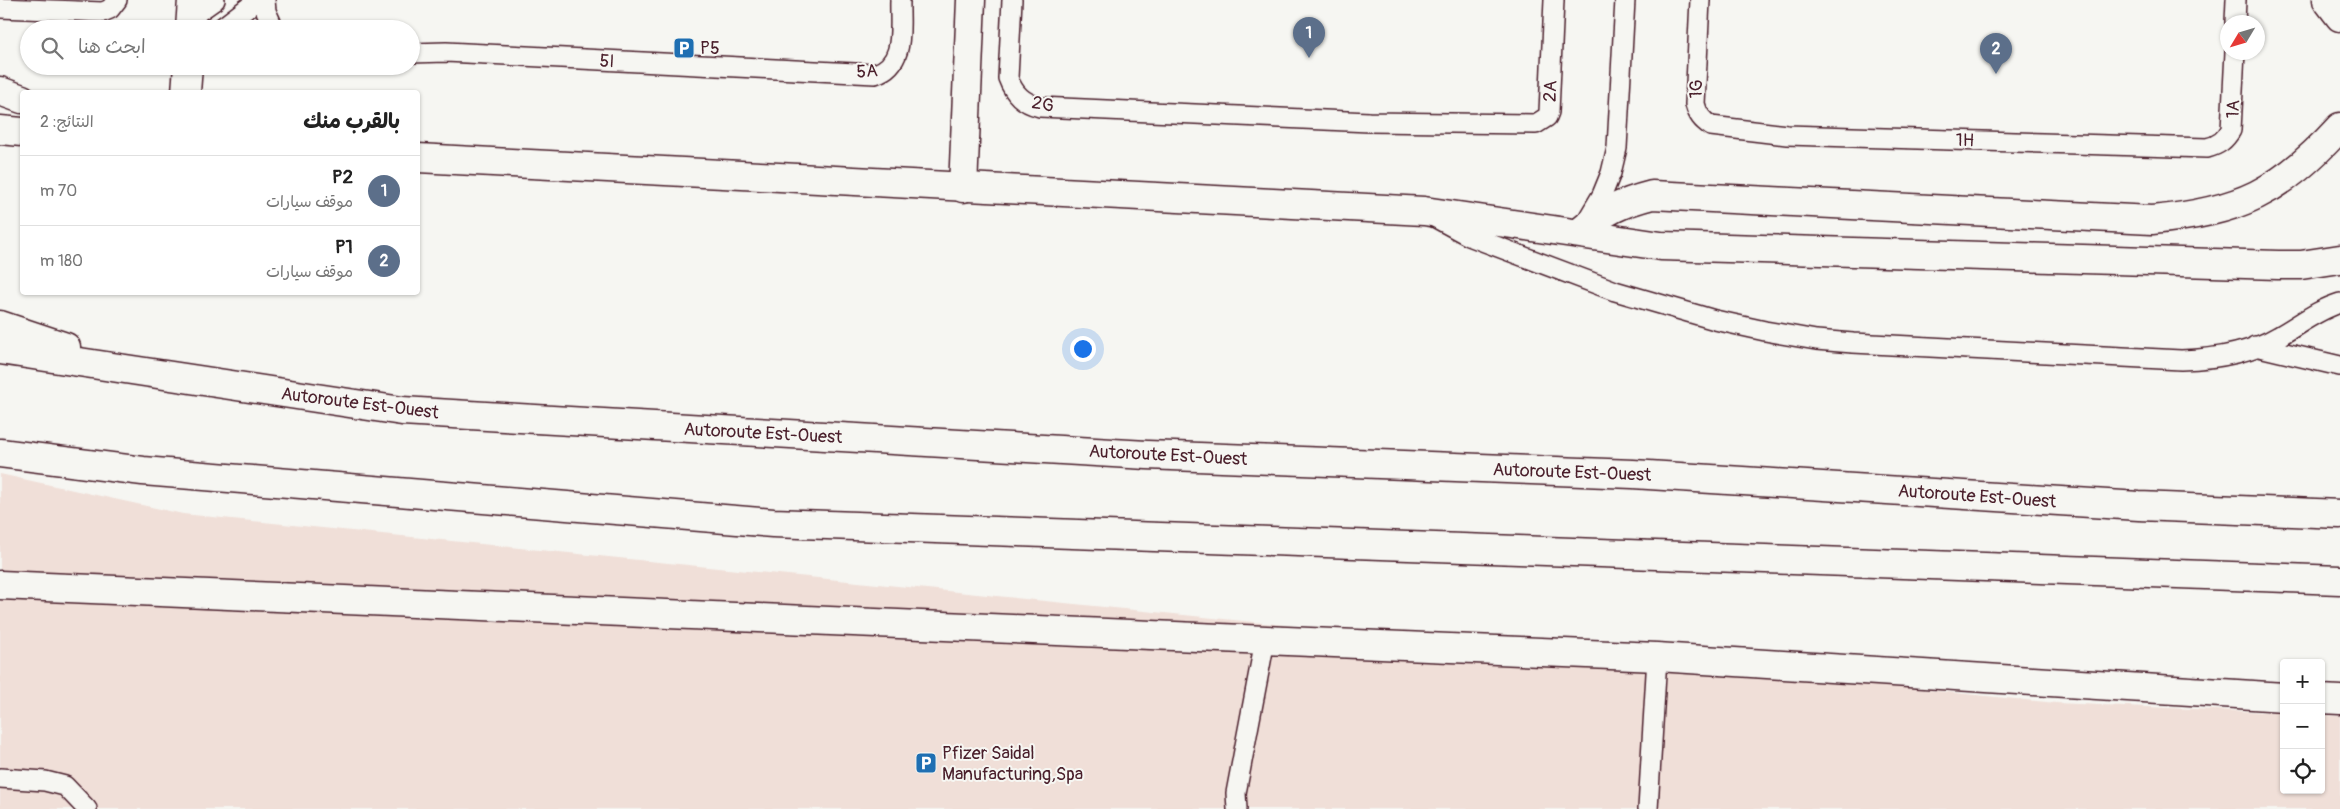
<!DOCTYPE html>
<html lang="ar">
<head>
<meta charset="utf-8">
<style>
  :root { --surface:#fff; --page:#f2f2f2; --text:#222; --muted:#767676; --line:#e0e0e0; --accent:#db2777 }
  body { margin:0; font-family:Pangolin,"Playpen Sans Arabic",sans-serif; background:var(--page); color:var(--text); direction:rtl }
  .controls { position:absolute; right:15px; bottom:15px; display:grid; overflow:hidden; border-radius:5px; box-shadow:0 1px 4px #0004 }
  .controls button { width:45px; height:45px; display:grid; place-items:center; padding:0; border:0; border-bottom:1px solid var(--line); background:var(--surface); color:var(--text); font:25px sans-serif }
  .compass { position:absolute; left:2220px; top:15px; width:45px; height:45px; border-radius:50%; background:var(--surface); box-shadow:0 1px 4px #0004; rotate:232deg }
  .you { position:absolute; left:1082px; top:348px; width:18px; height:18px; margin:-12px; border:4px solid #fff; border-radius:50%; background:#1a73e8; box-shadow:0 0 0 8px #1a73e833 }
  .badge { display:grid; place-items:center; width:32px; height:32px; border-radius:50%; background:var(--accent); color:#fff; font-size:16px; font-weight:700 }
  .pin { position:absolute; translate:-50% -41px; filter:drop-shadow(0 1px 2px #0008) }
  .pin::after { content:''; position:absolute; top:26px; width:18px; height:15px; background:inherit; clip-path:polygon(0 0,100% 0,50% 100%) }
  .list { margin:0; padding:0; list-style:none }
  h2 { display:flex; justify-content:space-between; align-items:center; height:65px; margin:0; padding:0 20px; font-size:21px }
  h2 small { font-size:16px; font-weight:400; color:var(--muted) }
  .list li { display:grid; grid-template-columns:32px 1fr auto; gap:15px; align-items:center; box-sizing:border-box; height:70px; padding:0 20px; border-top:1px solid var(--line) }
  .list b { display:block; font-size:19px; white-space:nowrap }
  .list p { margin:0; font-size:16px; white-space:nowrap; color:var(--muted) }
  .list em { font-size:16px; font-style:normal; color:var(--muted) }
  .icon { flex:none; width:28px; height:28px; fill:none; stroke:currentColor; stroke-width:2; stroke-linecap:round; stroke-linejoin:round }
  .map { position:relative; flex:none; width:2340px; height:809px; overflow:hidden; direction:ltr }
  .search { position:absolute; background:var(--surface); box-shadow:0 1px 4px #0004; left:20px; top:20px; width:400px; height:55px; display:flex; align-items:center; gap:12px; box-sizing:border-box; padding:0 18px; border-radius:28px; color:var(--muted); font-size:19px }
  .panel { position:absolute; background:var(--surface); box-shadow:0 1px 4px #0004; left:20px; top:90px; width:400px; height:205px; border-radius:5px; direction:rtl }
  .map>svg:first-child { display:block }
</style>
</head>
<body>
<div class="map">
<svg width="2340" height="809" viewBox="0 0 2340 809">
  <rect width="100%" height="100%" fill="#f6f6f2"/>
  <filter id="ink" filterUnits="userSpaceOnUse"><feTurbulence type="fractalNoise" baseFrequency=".02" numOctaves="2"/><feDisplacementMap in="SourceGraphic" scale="10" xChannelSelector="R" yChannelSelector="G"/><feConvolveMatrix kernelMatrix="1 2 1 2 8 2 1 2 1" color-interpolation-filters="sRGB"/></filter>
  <g filter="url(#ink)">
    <path fill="#f0dfd8" d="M0 474 183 514 2056 703 2284 713V790H2321V715L2340 716V809H0Z"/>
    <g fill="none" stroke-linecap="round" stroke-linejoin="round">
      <g stroke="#4a1f2b" stroke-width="22">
        <path id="service" d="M265 0 266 11 274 29
          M1012 0 1008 78C1014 94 1023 103 1040 107L1369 122 1536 124 1547 117 1549 112 1554 0
          M1700 0 1695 104C1698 115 1702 120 1711 126L1787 135 2207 148C2219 145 2225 140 2231 130L2235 52
          M0 8 103 12 110 9 117 0
          M191 17 215 0
          M2235 22 2236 0
          M220 29 258 0
          M411 53 446 52 875 74C907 64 899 27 900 0
          M1436 218 1469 236 1615 291 1715 320 1765 331 1816 340 1853 343 2181 360C2215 359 2249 354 2279 336 2299 325 2317 310 2340 303
          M1586 222 1602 195 1611 173 1617 148 1625 0
          M2255 346 2340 366
          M0 778 45 781 65 786 87 809
          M1237 809 1236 793 1265 640
          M1648 809 1657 657"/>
      </g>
      <g stroke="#4a1f2b" stroke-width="31">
        <path id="minor" d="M2327 0 2340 17
          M190 29 192 0
          M0 91 22 99
          M186 92 188 66
          M963 188 971 0
          M1580 232C1604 211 1621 203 1652 195L2152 220C2239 212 2281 192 2340 127"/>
      </g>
      <g stroke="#4a1f2b" stroke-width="31">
        <path id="secondary" d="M0 130 22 132
          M418 158 1424 211 1661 246 2278 265H2301L2340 259
          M0 585 1657 657 2284 697
          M2321 699 2340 700"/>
      </g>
      <g stroke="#4a1f2b" stroke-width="31">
        <path id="motorway" d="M0 325 66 347
          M0 350 402 411 1147 455 1633 474 2139 506 2340 514
          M0 453 143 471 773 523 2340 580"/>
      </g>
      <use href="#service" stroke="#f6f6f2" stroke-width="19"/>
      <use href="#minor" stroke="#f6f6f2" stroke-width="28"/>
      <use href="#secondary" stroke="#f6f6f2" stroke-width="28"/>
      <use href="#motorway" stroke="#f6f6f2" stroke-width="28"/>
    </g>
  </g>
  <defs>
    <g id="parking-square" transform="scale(1.125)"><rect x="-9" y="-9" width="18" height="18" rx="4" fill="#1f6fb2" stroke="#f6f6f2"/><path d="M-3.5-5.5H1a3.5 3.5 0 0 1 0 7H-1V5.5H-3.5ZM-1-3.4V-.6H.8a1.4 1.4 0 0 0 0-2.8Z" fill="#fff"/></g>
  </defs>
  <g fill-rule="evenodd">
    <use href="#parking-square" x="684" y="48"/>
    <use href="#parking-square" x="926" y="763"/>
  </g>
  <g text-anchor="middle" stroke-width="4" stroke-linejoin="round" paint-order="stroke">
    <g font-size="18" fill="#4a1f2b" stroke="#f6f6f2" text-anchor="start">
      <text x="700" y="54">P5</text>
      <text x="942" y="759">Pfizer Saidal<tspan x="942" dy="21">Manufacturing,Spa</tspan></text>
    </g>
    <g font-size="18" fill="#4a1f2b" stroke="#f6f6f2">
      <text transform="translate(607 61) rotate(3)" y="6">5I</text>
      <text transform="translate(867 71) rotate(-4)" y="6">5A</text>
      <text transform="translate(1696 89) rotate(-89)" y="6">1G</text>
      <text transform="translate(1550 91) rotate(-87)" y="6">2A</text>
      <text transform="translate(1043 104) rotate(11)" y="6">2G</text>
      <text transform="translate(2233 109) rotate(-87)" y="6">1A</text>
      <text transform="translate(1965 140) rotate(2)" y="6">1H</text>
      <text transform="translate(360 403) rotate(7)" y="6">Autoroute Est-Ouest</text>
      <text transform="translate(763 433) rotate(3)" y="6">Autoroute Est-Ouest</text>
      <text transform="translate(1168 455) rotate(3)" y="6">Autoroute Est-Ouest</text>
      <text transform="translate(1572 472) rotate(2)" y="6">Autoroute Est-Ouest</text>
      <text transform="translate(1977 496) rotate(4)" y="6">Autoroute Est-Ouest</text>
    </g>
  </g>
</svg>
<div class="controls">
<button>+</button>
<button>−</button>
<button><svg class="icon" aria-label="locate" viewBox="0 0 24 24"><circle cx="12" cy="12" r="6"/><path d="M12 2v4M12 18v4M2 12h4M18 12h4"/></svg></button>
</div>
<svg class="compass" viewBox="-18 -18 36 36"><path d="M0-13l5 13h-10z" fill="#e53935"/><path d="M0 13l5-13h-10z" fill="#767676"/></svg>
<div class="you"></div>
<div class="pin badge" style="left:1309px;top:58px;background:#5c6f8a">1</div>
<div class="pin badge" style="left:1996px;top:74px;background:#5c6f8a">2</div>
<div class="search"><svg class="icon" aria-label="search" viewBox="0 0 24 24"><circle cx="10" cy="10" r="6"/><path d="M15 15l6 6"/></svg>ابحث هنا</div>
<section class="panel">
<h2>بالقرب منك<small>النتائج: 2</small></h2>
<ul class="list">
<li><span class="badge" style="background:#5c6f8a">1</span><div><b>P2</b><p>موقف سيارات</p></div><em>70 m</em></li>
<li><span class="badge" style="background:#5c6f8a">2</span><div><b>P1</b><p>موقف سيارات</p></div><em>180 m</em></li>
</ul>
</section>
</div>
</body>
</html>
